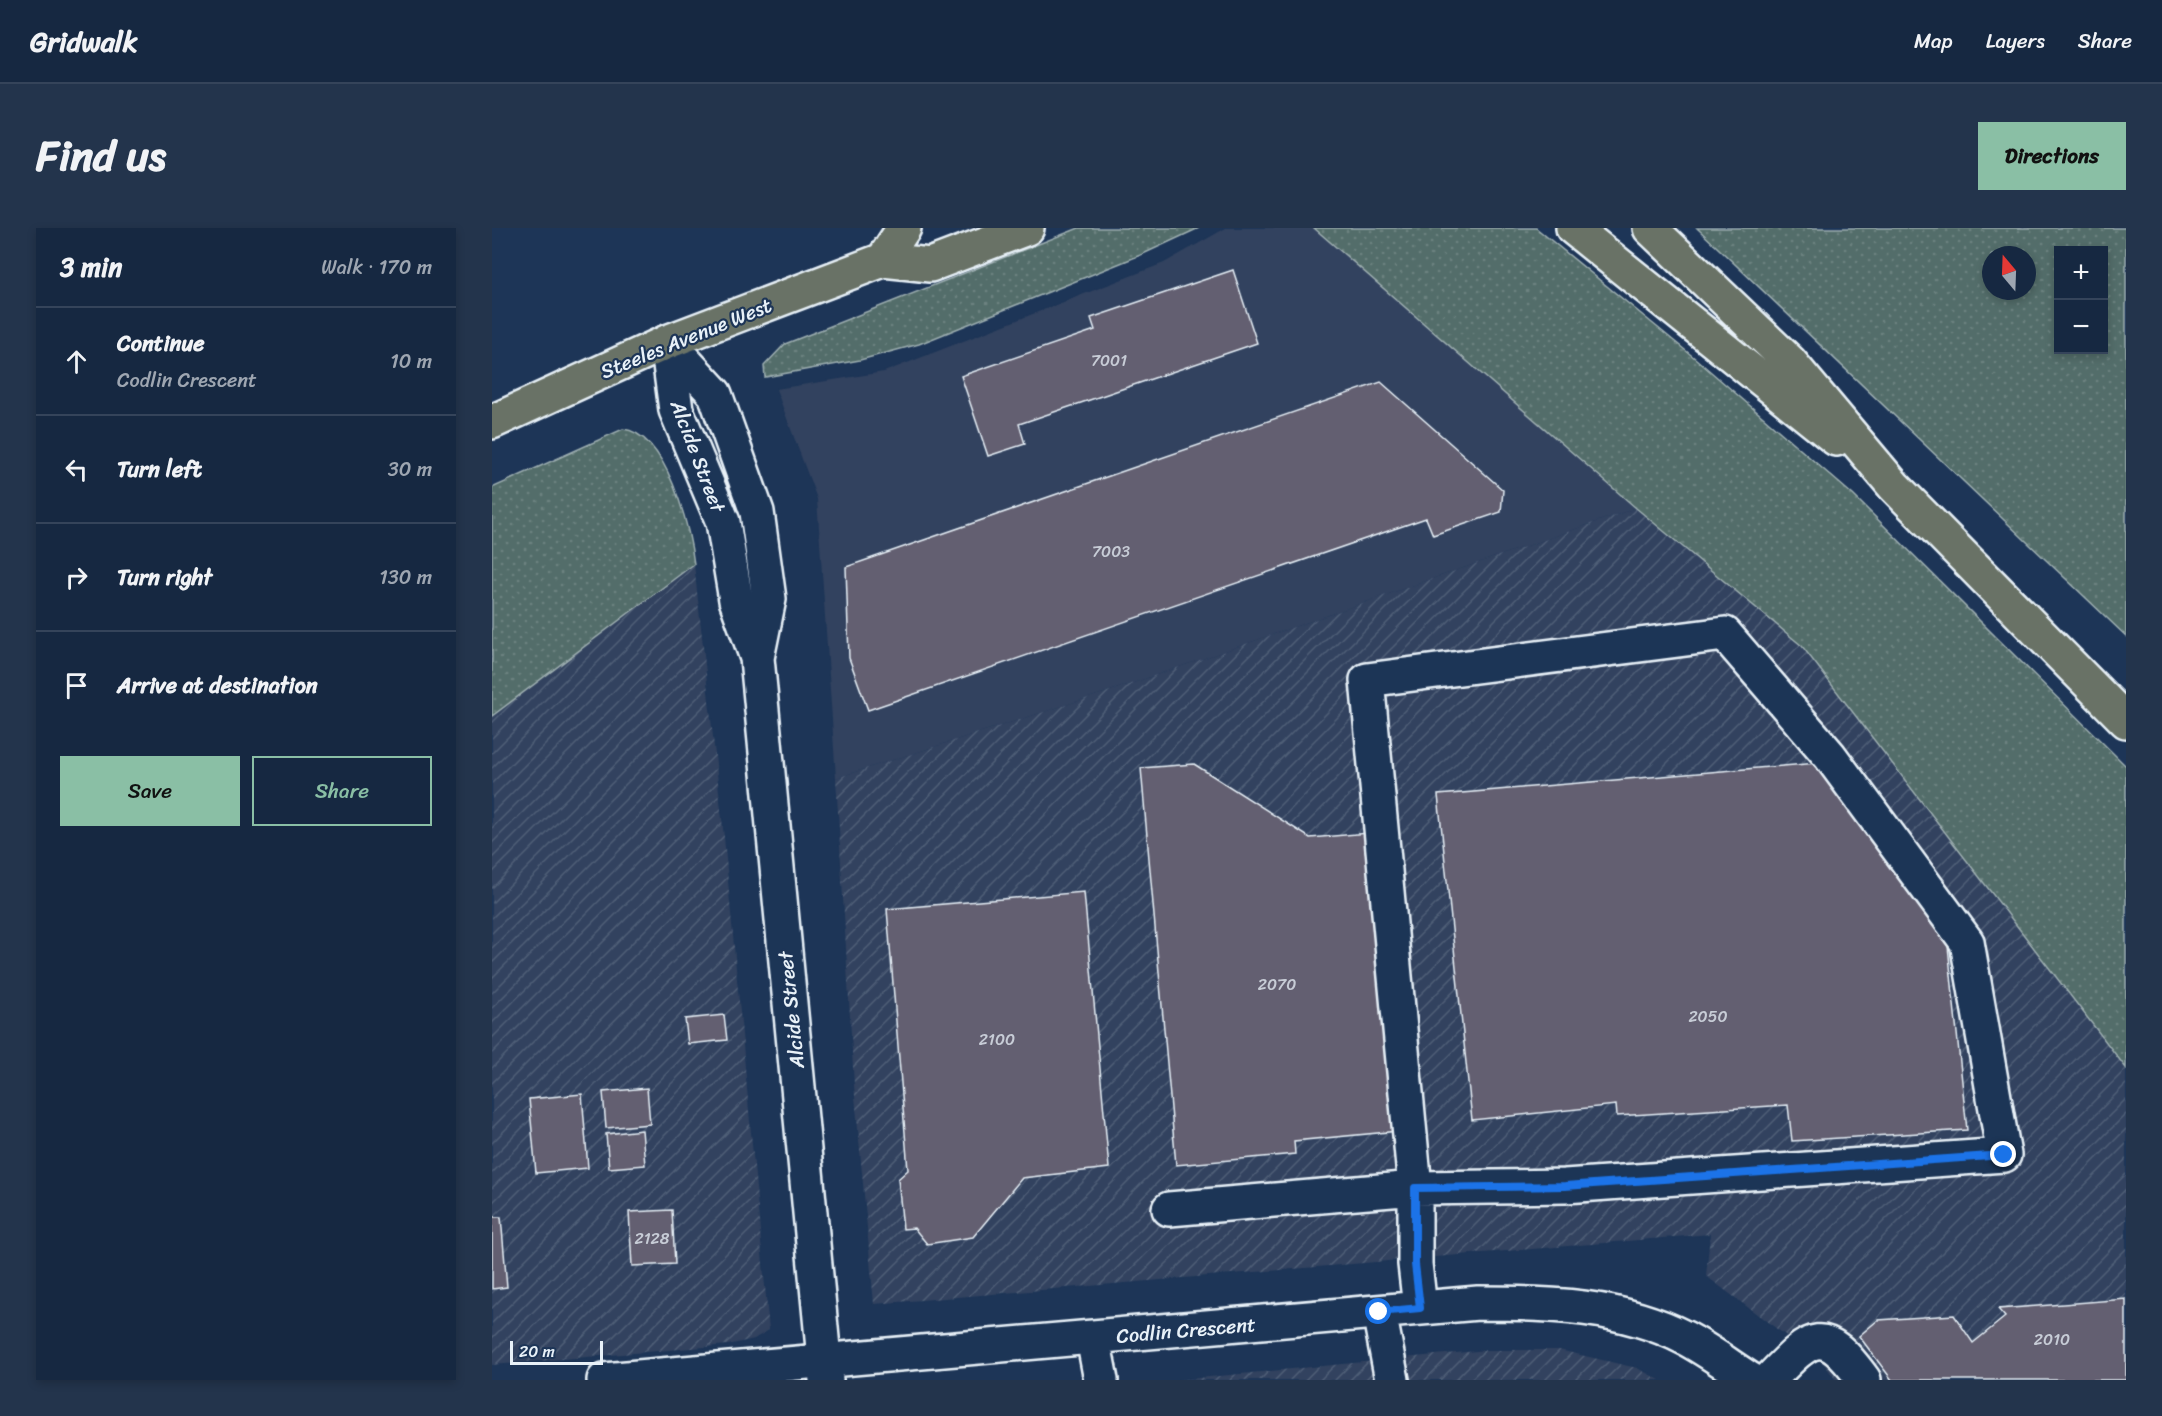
<!DOCTYPE html>
<html lang="en">
<head>
<meta charset="utf-8">
<style>
  :root { --surface:#162841; --page:#23344c; --text:#f1f3f6; --muted:#9ea6b1; --line:#35445a; --accent:#8abfa5 }
  body { margin:0; font-family:Sriracha,sans-serif; background:var(--page); color:var(--text) }
  .controls { position:absolute; right:18px; top:18px; display:grid; overflow:hidden; border-radius:0px; box-shadow:0 3px 9px #0003 }
  .controls button { width:54px; height:54px; display:grid; place-items:center; padding:0; border:0; border-bottom:2px solid var(--line); background:var(--surface); color:var(--text); font:30px sans-serif }
  .compass { position:absolute; left:1490px; top:18px; width:54px; height:54px; border-radius:50%; background:var(--surface); box-shadow:0 3px 9px #0003; rotate:341deg }
  .scale { position:absolute; left:18px; bottom:15px; width:93px; box-sizing:border-box; padding-left:6px; border:3px solid #e8f1f8; border-top:0; font-size:16px; line-height:21px; white-space:nowrap; color:#e8f1f8; -webkit-text-stroke:4px #1d3557; paint-order:stroke }
  .stop { position:absolute; width:18px; height:18px; margin:-14px; border:4px solid #1a73e8; border-radius:50%; background:#fff }
  .stop.end { background:#1a73e8; border-color:#fff; box-shadow:0 2px 6px #0008 }
  .list { margin:0; padding:0; list-style:none }
  h2 { display:flex; justify-content:space-between; align-items:center; height:78px; margin:0; padding:0 24px; font-size:26px }
  h2 small { font-size:20px; font-weight:400; color:var(--muted) }
  .list li { display:grid; grid-template-columns:39px 1fr auto; gap:18px; align-items:center; box-sizing:border-box; height:108px; padding:0 24px; border-top:2px solid var(--line) }
  .list b { display:block; font-size:22px; white-space:nowrap }
  .list p { margin:0; font-size:20px; white-space:nowrap; color:var(--muted) }
  .list em { font-size:20px; font-style:normal; color:var(--muted) }
  .actions { display:flex; gap:12px; padding:18px 24px }
  .actions a { flex:1; padding:14px 0; border:2px solid var(--accent); border-radius:0px; text-align:center; font-size:21px; color:var(--accent) }
  .actions .main { background:var(--accent); color:#111 }
  .icon { flex:none; width:33px; height:33px; fill:none; stroke:currentColor; stroke-width:2; stroke-linecap:round; stroke-linejoin:round }
  .map { position:relative; flex:none; width:1634px; height:1152px; overflow:hidden; border-radius:0px }
  header { display:flex; align-items:center; gap:36px; box-sizing:border-box; height:84px; padding:0 30px; background:var(--surface); border-bottom:2px solid var(--line) }
  header strong { font-size:28px }
  nav { display:flex; gap:33px; margin-inline-start:auto; font-size:21px }
  .intro { display:flex; align-items:center; justify-content:space-between; box-sizing:border-box; height:144px; padding:0 36px }
  h1 { margin:0; font-size:42px }
  .button { padding:15px 27px; border-radius:0px; background:var(--accent); color:#111; font-size:21px; font-weight:700 }
  main { display:flex; gap:36px; padding:0 36px }
  aside { flex:1; background:var(--surface); border-radius:0px; box-shadow:0 3px 9px #0003 }
  .map>svg:first-child { display:block }
</style>
</head>
<body>
<header>
<strong>Gridwalk</strong>
<nav><a>Map</a><a>Layers</a><a>Share</a></nav>
</header>
<div class="intro"><h1>Find us</h1><a class="button">Directions</a></div>
<main>
<aside>
<h2>3 min<small>Walk · 170 m</small></h2>
<ul class="list">
<li><svg class="icon" aria-label="ahead" viewBox="0 0 24 24"><path d="M12 20V5M6 11l6-6 6 6"/></svg><div><b>Continue</b><p>Codlin Crescent</p></div><em>10 m</em></li>
<li><svg class="icon" aria-label="left" viewBox="0 0 24 24"><path d="M17 20v-9H6M10 6l-5 5 5 5"/></svg><div><b>Turn left</b></div><em>30 m</em></li>
<li><svg class="icon" aria-label="right" viewBox="0 0 24 24"><path d="M7 20v-9h11M14 6l5 5-5 5"/></svg><div><b>Turn right</b></div><em>130 m</em></li>
<li><svg class="icon" aria-label="arrive" viewBox="0 0 24 24"><path d="M6 21V4h12l-3 4 3 4H6"/></svg><div><b>Arrive at destination</b></div></li>
</ul>
<div class="actions"><a class="main">Save</a><a>Share</a></div>
</aside>
<div class="map">
<svg width="1634" height="1152" viewBox="0 0 1634 1152">
  <defs>
    <pattern id="industrial-furrows" width="10" height="10" patternUnits="userSpaceOnUse" patternTransform="scale(1.5)"><rect width="10" height="10" fill="#32425f"/><path d="M-1 1l2-2M0 10L10 0M9 11l2-2" fill="none" stroke="#505e77"/></pattern>
    <pattern id="grass-dots" width="8" height="8" patternUnits="userSpaceOnUse" patternTransform="scale(1.5)"><rect width="8" height="8" fill="#536d6a"/><path d="M2 2h.1M6 6h.1" fill="none" stroke="#6c8280" stroke-width="1.8" stroke-linecap="round"/></pattern>
  </defs>
  <rect width="100%" height="100%" fill="#1d3557"/>
  <filter id="ink" filterUnits="userSpaceOnUse"><feTurbulence type="fractalNoise" baseFrequency=".0167" numOctaves="2"/><feDisplacementMap in="SourceGraphic" scale="12" xChannelSelector="R" yChannelSelector="G"/><feConvolveMatrix kernelMatrix="1 2 1 2 8 2 1 2 1" color-interpolation-filters="sRGB"/></filter>
  <g filter="url(#ink)">
    <path fill="#32425f" d="M734 0H822L1144 280 618 463 344 550 325 271 284 161 392 144 672 35Z"/>
    <path fill="url(#industrial-furrows)" d="M1144 280 1310 418 1634 840V1152H1344L1332 1136 1214 1048 1218 1006 382 1076 362 857 344 550 618 463Z
      M202 336 232 609 277 1102 262 1111 236 1117 0 1137V488Z
      M995 1122H1067L1145 1140 1168 1152H686Z"/>
    <path fill="url(#grass-dots)" stroke="#9eafb1" stroke-width="1.5" fill-rule="evenodd" d="M587 0H707L651 26 427 116 368 132 273 149 272 138 293 116Z
      M822 0H1044L1204 131 1361 267 1634 538V840L1310 418 1144 280Z
      M1205 0H1634V408ZM1612 22V122H1566V22ZM1499 27H1535V63H1499Z
      M131 201C175 206 197 298 202 336L0 488V260Z"/>
    <path fill="#635f71" stroke="#e8f1f8" stroke-width="1.5" d="M741 42 765 115 527 196 533 216 496 228 469 148 603 102 599 90Z
      M889 154 1011 262 1009 284 941 307 934 290 376 482 357 430 354 339Z
      M1326 535 1454 699 1475 902 1300 913 1296 877 1125 888 1124 877 980 892 946 567Z
      M702 536 818 610 888 604 917 902 802 913 803 926 684 937 649 540Z
      M592 664 617 940 530 950 481 1009 435 1016 422 1000 411 1001 406 951 416 942 395 681Z
      M232 787 235 812 196 816 193 791Z
      M155 860 158 896 114 900 111 864Z
      M90 866 96 940 44 945 37 871Z
      M150 902 153 937 117 940 114 906Z
      M180 982 183 1036 140 1038 137 984Z
      M0 989H9L15 1059 0 1061Z
      M1634 1071V1152H1400L1367 1108 1386 1092 1462 1087 1481 1115 1513 1089 1506 1081Z"/>
    <g fill="none" stroke-linecap="round" stroke-linejoin="round">
      <g stroke="#e8f1f8" stroke-width="38">
        <path id="minor" d="M175 114 184 182 231 294 244 372 265 430 334 1152
          M175 114 223 166 265 284 277 371 265 430
          M677 981 923 960 1073 958 1512 927 1475 714 1338 528 1233 406 875 452 923 960V1036L928 1080
          M887 1084 900 1152
          M601 1110 609 1152
          M112 1152 986 1075C1057 1075 1129 1077 1193 1110 1216 1122 1237 1138 1259 1152
          M1277 1152C1321 1106 1331 1096 1372 1152"/>
      </g>
      <g stroke="#e8f1f8" stroke-width="38">
        <path id="major" d="M391 32 412 0
          M0 194 175 114 391 32 438 37 535 0"/>
      </g>
      <g stroke="#e8f1f8" stroke-width="38">
        <path id="highway" d="M1081 0 1344 211
          M1158 0 1298 134 1402 258 1634 493"/>
      </g>
      <use href="#minor" stroke="#1d3557" stroke-width="33"/>
      <use href="#major" stroke="#697266" stroke-width="33"/>
      <use href="#highway" stroke="#697266" stroke-width="33"/>
    </g>
  </g>
  <g fill="none" stroke-linecap="round" stroke-linejoin="round" filter="url(#ink)">
    <path stroke="#1a73e8" stroke-width="8" d="M887 1084 928 1080 923 1036V960L1073 958 1512 927"/>
  </g>
  <g text-anchor="middle" stroke-width="4.5" stroke-linejoin="round" paint-order="stroke">
    <g font-size="16" fill="#c7ccd6">
      <text x="617" y="138">7001</text>
      <text x="619" y="329">7003</text>
      <text x="785" y="762">2070</text>
      <text x="1216" y="794">2050</text>
      <text x="505" y="817">2100</text>
      <text x="160" y="1016">2128</text>
      <text x="1560" y="1117">2010</text>
    </g>
    <g font-size="20" fill="#e8f1f8" stroke="#1d3557">
      <text transform="translate(194 110) rotate(-22)" y="7">Steeles Avenue West</text>
      <text transform="translate(206 228) rotate(69)" y="7">Alcide Street</text>
      <text transform="translate(299 782) rotate(-96)" y="7">Alcide Street</text>
      <text transform="translate(694 1102) rotate(-5)" y="7">Codlin Crescent</text>
    </g>
  </g>
</svg>
<div class="controls">
<button>+</button>
<button>−</button>
</div>
<svg class="compass" viewBox="-18 -18 36 36"><path d="M0-13l5 13h-10z" fill="#e53935"/><path d="M0 13l5-13h-10z" fill="#9ea6b1"/></svg>
<div class="scale">20 m</div>
<div class="stop" style="left:887px;top:1084px"></div>
<div class="stop end" style="left:1512px;top:927px"></div>
</div>
</main>
</body>
</html>
